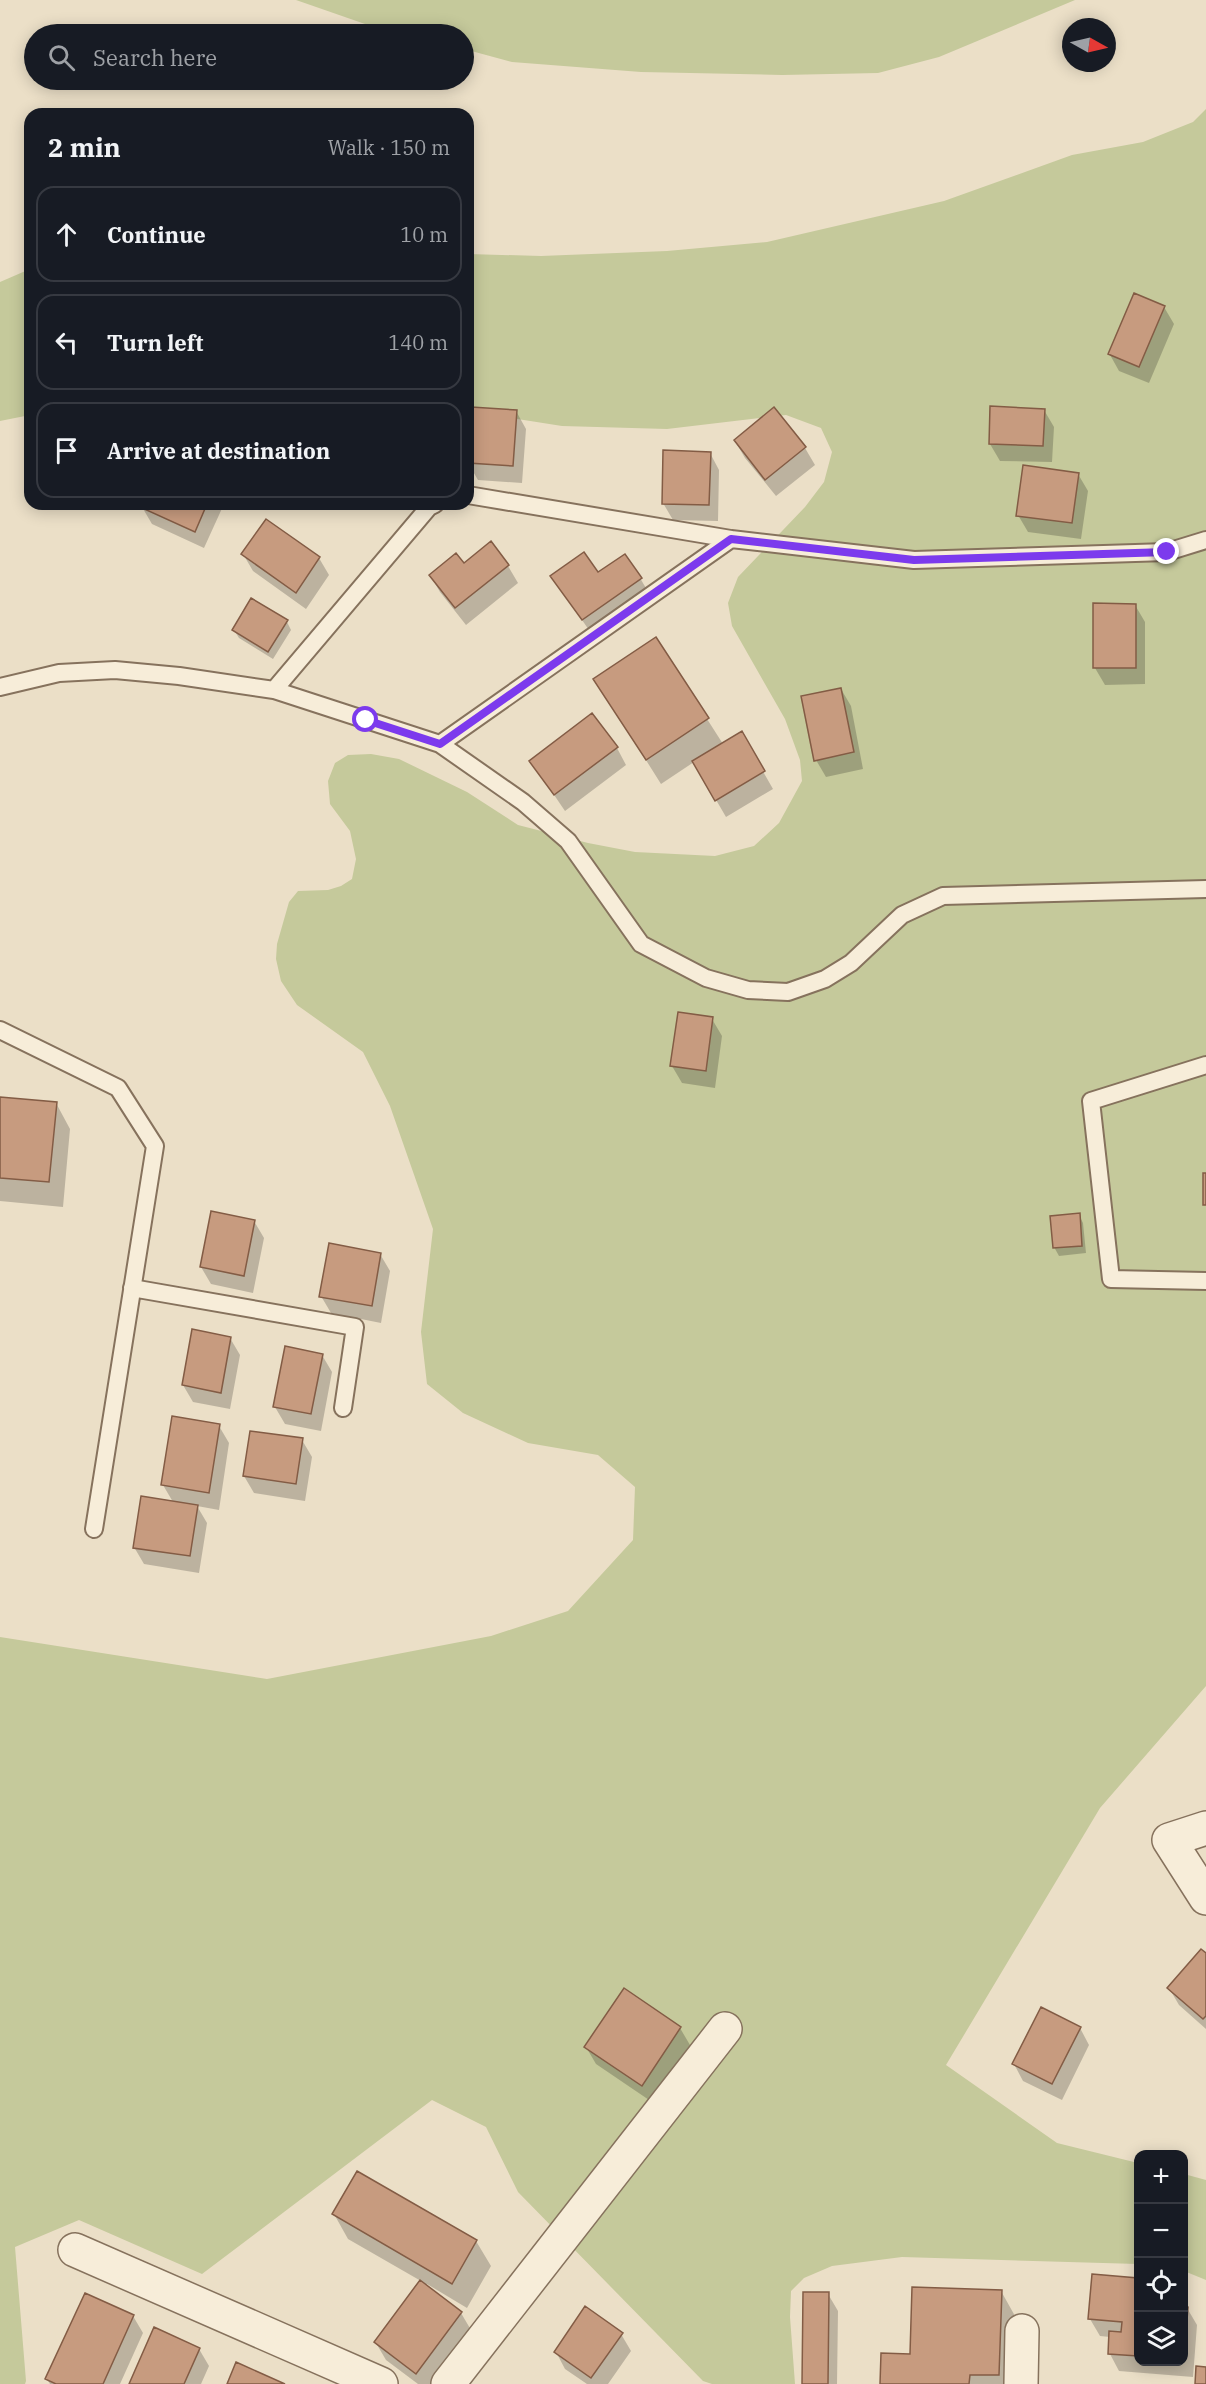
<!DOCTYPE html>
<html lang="en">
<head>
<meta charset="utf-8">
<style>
  :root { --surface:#171b24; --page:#20242c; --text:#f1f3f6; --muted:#9ea1a6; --line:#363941 }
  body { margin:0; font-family:"IBM Plex Serif",serif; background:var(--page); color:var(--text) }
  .controls { position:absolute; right:18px; bottom:18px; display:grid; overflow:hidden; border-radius:12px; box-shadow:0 3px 15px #0003 }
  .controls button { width:54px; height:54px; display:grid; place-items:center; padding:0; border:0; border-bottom:2px solid var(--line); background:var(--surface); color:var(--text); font:30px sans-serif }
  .compass { position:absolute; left:1062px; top:18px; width:54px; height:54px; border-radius:50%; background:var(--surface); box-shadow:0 3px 15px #0003; rotate:98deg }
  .stop { position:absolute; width:18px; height:18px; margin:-14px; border:4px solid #7c3aed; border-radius:50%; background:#fff }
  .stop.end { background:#7c3aed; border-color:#fff; box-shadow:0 2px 6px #0008 }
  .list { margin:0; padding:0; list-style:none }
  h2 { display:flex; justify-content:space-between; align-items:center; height:78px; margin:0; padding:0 24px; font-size:26px }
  h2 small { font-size:20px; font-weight:400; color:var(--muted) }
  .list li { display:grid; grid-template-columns:39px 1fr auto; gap:18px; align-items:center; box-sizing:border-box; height:96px; margin:0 12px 12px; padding:0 12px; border:2px solid var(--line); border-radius:18px }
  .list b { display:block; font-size:22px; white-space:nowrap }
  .list em { font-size:20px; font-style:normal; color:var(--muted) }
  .icon { flex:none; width:33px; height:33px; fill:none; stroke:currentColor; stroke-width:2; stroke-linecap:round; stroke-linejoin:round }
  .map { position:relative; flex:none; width:1206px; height:2384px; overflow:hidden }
  .search { position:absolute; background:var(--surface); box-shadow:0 3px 15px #0003; left:24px; top:24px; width:450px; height:66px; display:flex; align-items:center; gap:15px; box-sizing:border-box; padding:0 21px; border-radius:33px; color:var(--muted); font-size:22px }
  .panel { position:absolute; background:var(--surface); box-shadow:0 3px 15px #0003; left:24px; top:108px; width:450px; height:402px; border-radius:18px }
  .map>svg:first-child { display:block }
</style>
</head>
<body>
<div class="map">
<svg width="1206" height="2384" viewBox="0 0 1206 2384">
  <rect width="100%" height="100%" fill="#ebdfc7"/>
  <path fill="#c5c99b" d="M296 0H1075L939 57 878 73 782 75 641 72 512 62 464 49V34H405L365 24Z
    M1206 109V1686L1100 1808 946 2065 1057 2143 1138 2163V2264L902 2257 832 2266 804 2278 791 2291 790 2317 795 2384H712L703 2381 518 2192 486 2127 432 2100 202 2274 79 2220 15 2247 26 2381 25 2384H0V1637L267 1679 491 1636 568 1611 633 1540 635 1487 598 1455 528 1443 463 1413 427 1384 421 1332 433 1229 390 1106 363 1052 297 1005 281 981 276 959 277 944 289 902 298 891 328 890 341 886 352 879 356 859 350 831 330 804 328 781 335 763 348 755 371 754 399 759 467 792 518 825 588 843 635 852 715 856 754 846 779 823 802 781 800 760 785 719 732 626 728 603 738 577 805 507 824 482 832 452 821 428 786 415 667 429 562 426 468 411V254L541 256 667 251 767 242 944 201 1072 155 1143 142 1193 122Z
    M30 269V415L0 421V282Z
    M1184 2174 1206 2180V2280L1184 2271Z"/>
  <path fill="#0003" d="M1164 307 1174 324 1149 383 1119 371 1109 353Z
    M472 408 516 411 526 429 522 483 478 480 468 463Z
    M774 410 805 448 815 465 776 496 745 458 735 441Z
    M1044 410 1054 427 1052 462 1000 461 990 444Z
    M710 453 719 470 718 521 673 520 663 503Z
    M1078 474 1088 491 1081 539 1028 532 1018 515Z
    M143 504H224L204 548 152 524 142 507Z
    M243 554 319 558 329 575 306 609 253 571Z
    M464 566H508L518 583 466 625 440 592 430 575Z
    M598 574 640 578 650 595 593 636 552 576Z
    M1135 605 1145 622V684L1105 685 1095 668Z
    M287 622 291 630 273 659 239 638 234 630Z
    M656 639 723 744 741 733 773 789 726 817 694 762 661 784 595 679Z
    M841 689 851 706 863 769 826 777 816 760Z
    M617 748 626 765 565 811 531 761Z
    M712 1019 722 1036 715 1088 682 1083 672 1066Z
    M0 1098 56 1103 70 1129 63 1207 0 1201Z
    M1079 1215 1083 1223 1086 1253 1059 1256 1054 1247Z
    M254 1221 264 1238 253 1293 211 1284 201 1267Z
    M380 1254 390 1271 381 1323 331 1313 321 1296Z
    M230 1338 240 1355 230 1409 193 1402 183 1385Z
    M322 1355 332 1372 321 1431 285 1424 275 1407Z
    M219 1426 229 1443 219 1510 197 1506 207 1523 199 1573 144 1564 134 1547 173 1502 163 1485Z
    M302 1440 312 1457 305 1501 254 1493 244 1476Z
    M1206 1955V2029L1179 2005 1169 1988Z
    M680 2028 690 2045 652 2102 596 2064 586 2047Z
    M1080 2028 1089 2045 1062 2100 1023 2081 1014 2064Z
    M334 2214 476 2241 491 2266 467 2308 427 2284 425 2286 461 2313 471 2330 430 2384H418L386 2360 376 2343 421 2281 348 2239Z
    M1093 2276 1138 2279V2362H1184V2296L1186 2299 1185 2308H1187L1197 2325 1193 2377 1119 2371 1110 2354V2337L1100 2336 1090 2319Z
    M1001 2291 1015 2316 1013 2384H881L912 2356Z
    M828 2294 838 2311 837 2384H804Z
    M133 2316 143 2333 120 2384H50L47 2379Z
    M621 2334 631 2351 608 2384H587L565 2369 556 2352Z
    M199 2349 209 2366 201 2384H131Z"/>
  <path fill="#c79b7f" stroke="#835c45" stroke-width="1.5" d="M1134 293 1165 306 1139 367 1108 354Z
    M990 406 1045 409 1043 446 989 444Z
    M471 407 517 410 513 466 468 463Z
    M774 407 806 447 765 480 734 440Z
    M663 450 711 452 709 505 662 504Z
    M1023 465 1079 473 1072 523 1016 516Z
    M142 504H207L195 532 140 507Z
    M266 519 320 557 296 593 241 554Z
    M491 541 509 565 455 608 429 575 456 553 464 563Z
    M584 552 598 572 625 554 642 578 582 620 550 576Z
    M251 598 288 620 268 652 232 630Z
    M1093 603 1136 604V668H1093Z
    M656 637 709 718 646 760 593 679Z
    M841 688 854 752 814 761 801 696Z
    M592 713 618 747 554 795 529 761Z
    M742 731 765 771 715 801 692 761Z
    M678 1012 713 1017 706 1071 670 1066Z
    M0 1097 57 1102 49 1182 0 1178Z
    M1203 1173H1206V1205H1203Z
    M211 1211 255 1220 244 1276 200 1267Z
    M1080 1213 1082 1246 1053 1248 1050 1216Z
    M329 1243 381 1253 372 1306 319 1297Z
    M192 1329 231 1337 221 1393 182 1385Z
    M285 1346 323 1354 311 1414 273 1407Z
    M172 1416 220 1424 209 1493 161 1485Z
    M250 1431 303 1438 296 1484 243 1476Z
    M141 1496 198 1505 190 1556 133 1548Z
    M1201 1949 1206 1953V2016L1203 2019 1167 1988Z
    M624 1988 681 2027 642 2086 584 2047Z
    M1041 2007 1081 2027 1052 2084 1012 2064Z
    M357 2171 477 2240 452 2284 332 2214Z
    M1092 2274 1138 2278V2356L1108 2354 1109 2331 1121 2332 1122 2322 1088 2319Z
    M420 2280 462 2312 416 2374 374 2342Z
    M912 2287 1002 2290 999 2375H970L969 2384H880L881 2353 910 2354Z
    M803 2292H829L828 2384H802Z
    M85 2293 134 2315 103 2384H56L45 2379Z
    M585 2306 623 2333 591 2378 554 2352Z
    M1184 2306 1188 2307 1184 2360Z
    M154 2327 200 2348 184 2384H129Z
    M236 2362 285 2384H227Z
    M1196 2366 1206 2367V2384H1195Z"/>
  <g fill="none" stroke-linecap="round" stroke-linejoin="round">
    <g stroke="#86725d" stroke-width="20">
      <path id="lane" d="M468 495 731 539 914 560 1167 552 1206 540
        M0 687 59 673 115 670 179 676 274 690 440 744 523 802 568 841 641 944 706 978 748 990 788 992 825 979 851 963 902 915 943 896 1206 889
        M274 690 429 507 435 504
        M440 744 731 539
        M0 1030 118 1088 155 1146 94 1529
        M1206 1065 1091 1101 1111 1279 1206 1281
        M132 1288 355 1327 343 1408"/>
    </g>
    <g stroke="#86725d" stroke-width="36">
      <path id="street" d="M1206 1828 1169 1840 1206 1898
        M75 2250 381 2384
        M448 2384 725 2029
        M1021 2384 1022 2331"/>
    </g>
    <use href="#lane" stroke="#f7edd9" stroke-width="16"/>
    <use href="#street" stroke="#f7edd9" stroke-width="33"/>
  </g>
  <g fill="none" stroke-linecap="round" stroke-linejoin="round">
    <path stroke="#7c3aed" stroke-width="8" d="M366 720 440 744 731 539 914 560 1167 552"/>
  </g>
</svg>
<div class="controls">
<button>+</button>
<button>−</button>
<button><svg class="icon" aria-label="locate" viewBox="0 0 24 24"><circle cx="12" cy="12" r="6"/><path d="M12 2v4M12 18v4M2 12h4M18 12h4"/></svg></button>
<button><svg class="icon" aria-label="layers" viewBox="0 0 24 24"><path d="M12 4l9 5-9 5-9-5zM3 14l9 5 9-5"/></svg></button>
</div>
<svg class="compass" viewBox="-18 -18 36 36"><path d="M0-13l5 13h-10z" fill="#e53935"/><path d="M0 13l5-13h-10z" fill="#9ea1a6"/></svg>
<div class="stop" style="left:366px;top:720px"></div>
<div class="stop end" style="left:1167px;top:552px"></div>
<div class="search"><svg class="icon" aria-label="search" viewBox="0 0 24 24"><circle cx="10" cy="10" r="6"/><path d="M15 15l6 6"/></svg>Search here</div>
<section class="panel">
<h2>2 min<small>Walk · 150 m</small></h2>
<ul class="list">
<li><svg class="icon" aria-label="ahead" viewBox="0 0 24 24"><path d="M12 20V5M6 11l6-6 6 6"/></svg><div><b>Continue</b></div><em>10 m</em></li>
<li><svg class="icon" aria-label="left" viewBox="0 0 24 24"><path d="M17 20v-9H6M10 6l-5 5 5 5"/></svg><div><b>Turn left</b></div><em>140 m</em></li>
<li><svg class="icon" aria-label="arrive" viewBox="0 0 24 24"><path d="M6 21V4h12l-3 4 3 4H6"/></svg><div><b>Arrive at destination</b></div></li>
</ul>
</section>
</div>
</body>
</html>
